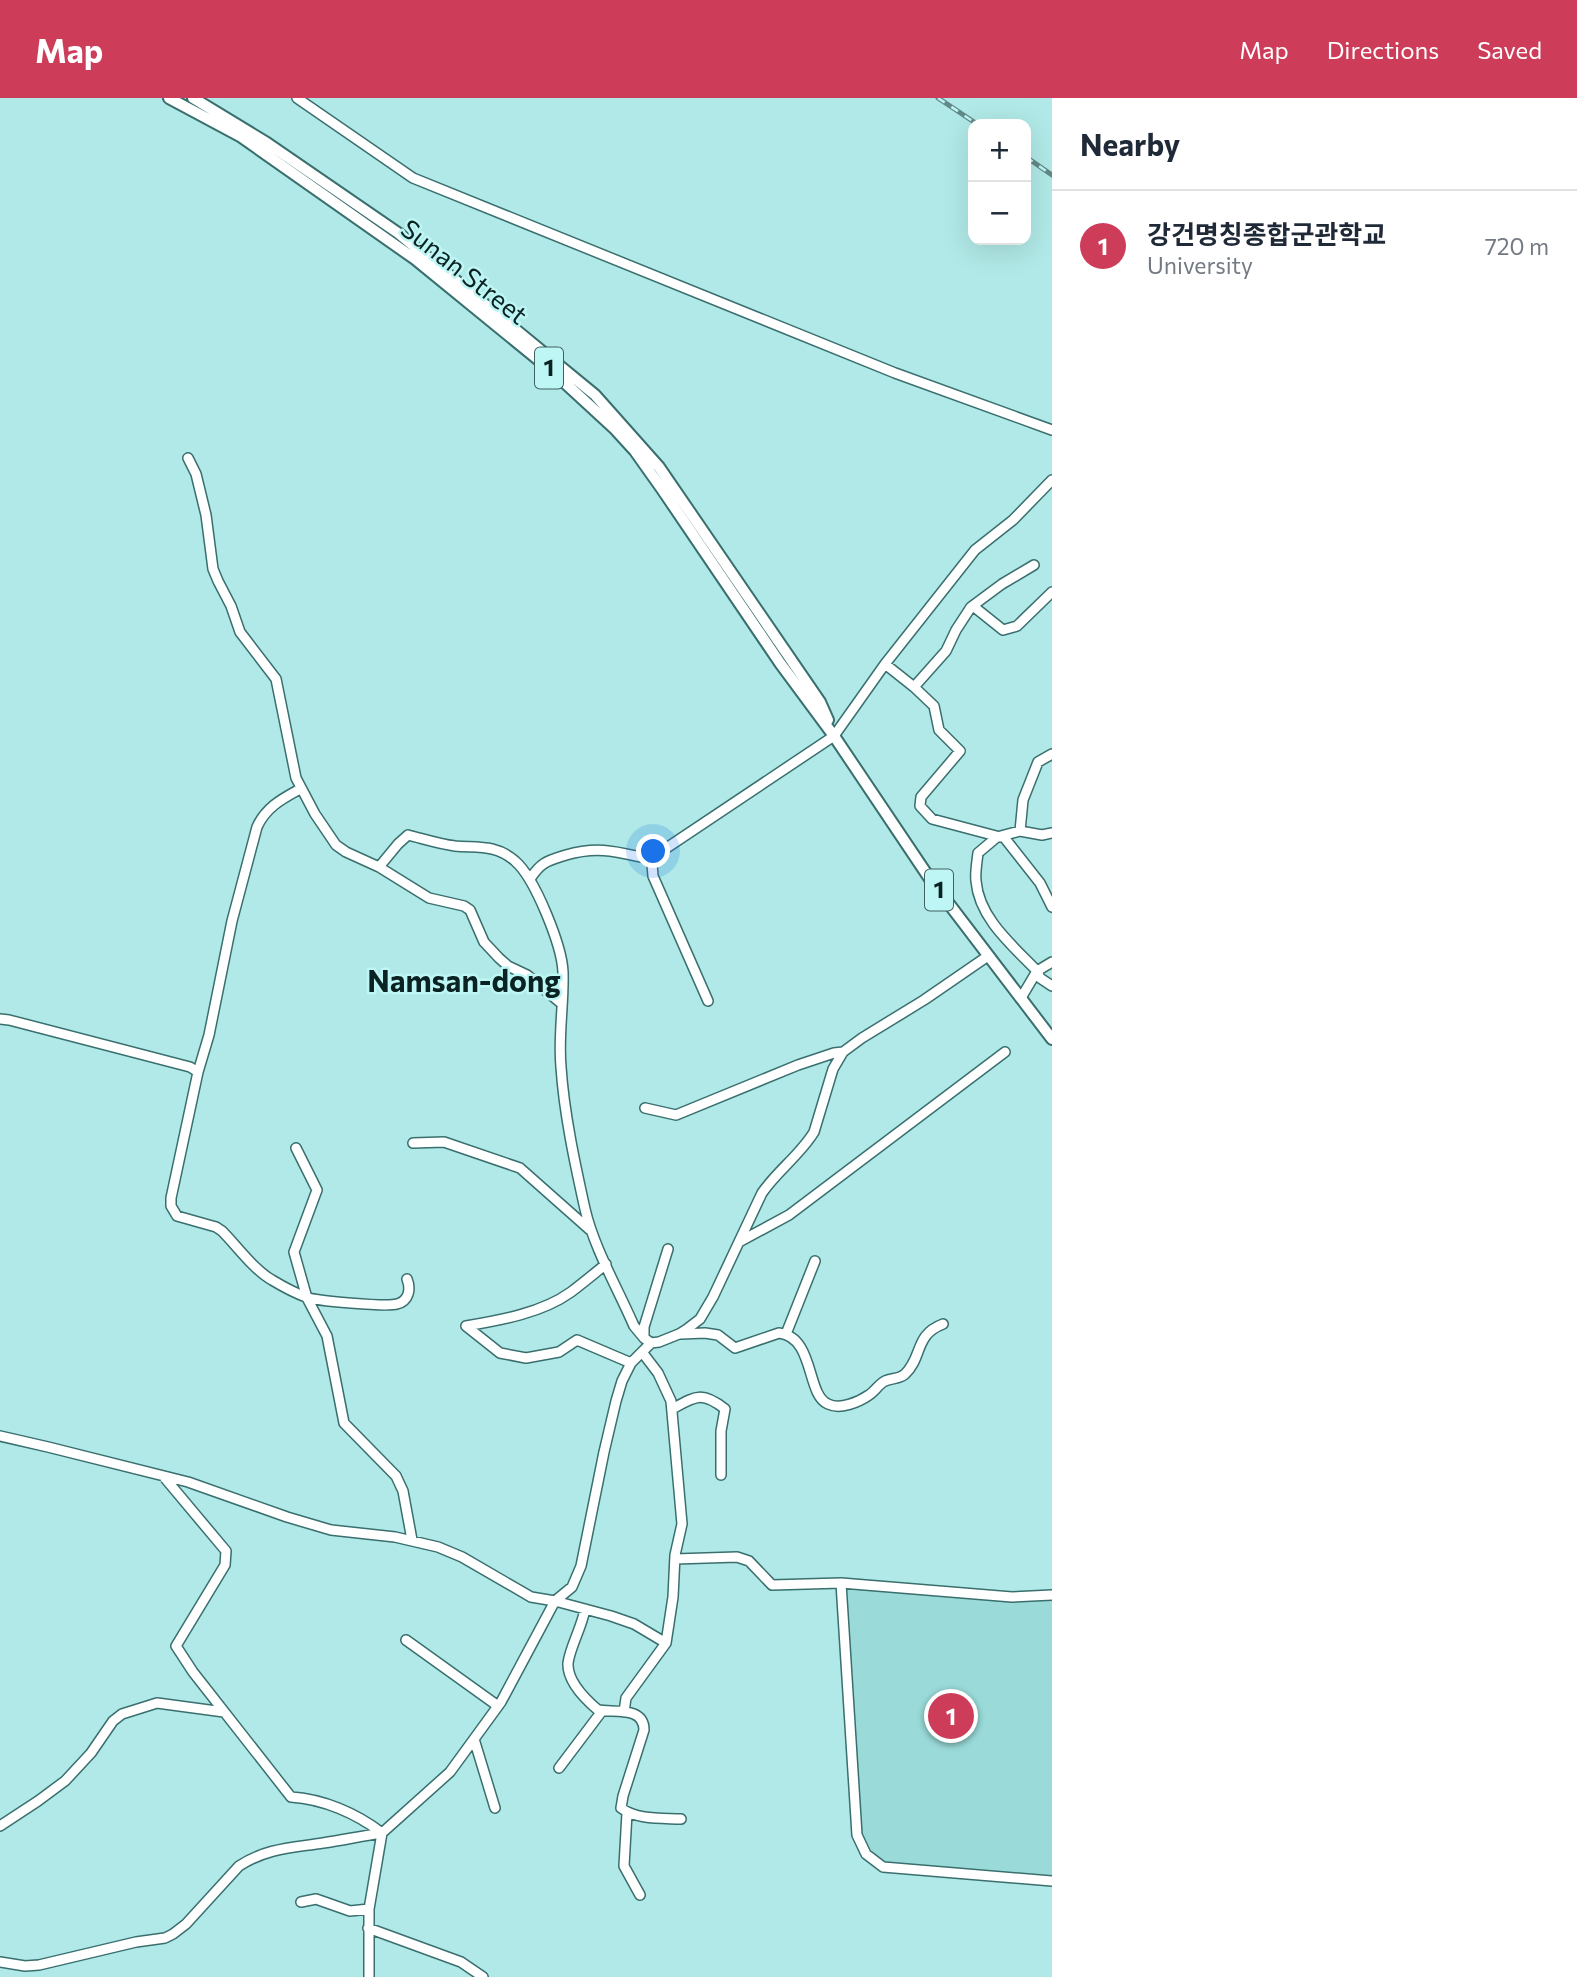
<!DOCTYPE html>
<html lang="en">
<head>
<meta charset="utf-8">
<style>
  :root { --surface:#fff; --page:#f6f6f7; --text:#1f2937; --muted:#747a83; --line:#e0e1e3; --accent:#cd3d59 }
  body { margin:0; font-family:Commissioner,"Noto Sans KR",sans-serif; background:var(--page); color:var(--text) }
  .controls { position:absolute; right:21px; top:21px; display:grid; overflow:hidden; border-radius:14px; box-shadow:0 7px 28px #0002 }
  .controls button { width:63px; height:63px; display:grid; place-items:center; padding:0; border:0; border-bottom:2px solid var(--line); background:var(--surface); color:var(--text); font:35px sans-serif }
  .you { position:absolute; left:654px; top:754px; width:24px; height:24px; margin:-18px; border:5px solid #fff; border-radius:50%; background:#1a73e8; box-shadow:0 0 0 10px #1a73e833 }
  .badge { display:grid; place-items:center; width:46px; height:46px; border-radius:50%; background:var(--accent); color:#fff; font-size:23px; font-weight:700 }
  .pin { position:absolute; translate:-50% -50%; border:4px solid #fff; box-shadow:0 2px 7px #0006 }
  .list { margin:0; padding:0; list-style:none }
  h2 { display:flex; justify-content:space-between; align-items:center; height:91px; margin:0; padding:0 28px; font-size:30px }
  h2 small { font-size:23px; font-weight:400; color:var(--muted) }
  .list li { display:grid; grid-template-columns:46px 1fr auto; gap:21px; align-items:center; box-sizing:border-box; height:112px; padding:0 28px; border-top:2px solid var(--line) }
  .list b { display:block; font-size:26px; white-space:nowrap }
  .list p { margin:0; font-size:23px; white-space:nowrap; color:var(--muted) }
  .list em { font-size:23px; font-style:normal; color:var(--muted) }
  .map { position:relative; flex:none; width:1052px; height:1879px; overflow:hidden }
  header { display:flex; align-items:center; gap:42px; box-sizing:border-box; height:98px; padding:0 35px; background:var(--accent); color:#fff }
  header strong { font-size:33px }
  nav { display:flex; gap:38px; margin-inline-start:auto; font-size:24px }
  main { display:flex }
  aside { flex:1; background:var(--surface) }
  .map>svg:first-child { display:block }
</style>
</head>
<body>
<header>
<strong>Map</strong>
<nav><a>Map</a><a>Directions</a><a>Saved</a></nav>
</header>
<main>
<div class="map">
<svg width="1052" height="1879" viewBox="0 0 1052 1879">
  <rect width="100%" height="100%" fill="#b0e9e7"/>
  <path fill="#9adbd9" d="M841 1485 1052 1497V1783L883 1769 866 1756 857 1737Z"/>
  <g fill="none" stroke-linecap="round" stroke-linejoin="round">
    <g stroke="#396f6e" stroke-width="12">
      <path id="minor" d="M297 0 413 80 895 275 1052 332
        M188 360 196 376 206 417 213 471 218 483 231 508 240 534 276 581 296 680 315 716 336 747 346 754 379 769 429 800 464 808 470 812 484 844 499 860 508 868 527 877 561 905
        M973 508 1003 532 1017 528 1052 494
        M885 566 914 589 946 553 956 532 971 509 1002 486 1034 467
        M914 589 934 608 939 632 960 653 921 699 920 708 932 721 1000 739
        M1052 656 1038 664 1023 702 1020 733 1042 737 1052 735
        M300 691C282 701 266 709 257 729L232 823 209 937 198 974 171 1100V1108L177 1118 216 1129 222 1133C237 1148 254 1172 272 1182 282 1188 295 1195 306 1199 315 1203 387 1209 397 1206 409 1203 411 1191 407 1181
        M1020 733 997 739 978 755C977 764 975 774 976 783 979 820 1012 847 1037 873L1040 880 1052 888
        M1003 738 1040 785 1052 809
        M379 769 398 746 408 737C424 741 439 746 455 748 477 750 496 746 515 763 535 780 562 848 563 874 564 906 558 938 561 969 564 1015 575 1066 585 1111 594 1150 618 1191 634 1228L644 1240 651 1245
        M530 781C541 764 547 763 566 757 601 747 620 755 654 762
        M1021 900 1037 873 1052 864
        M708 903 653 778 652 766 659 755 834 638 885 566 975 452 1013 422 1052 382
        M0 921 9 922 190 969 198 974
        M645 1010 676 1017 798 967 834 955 843 954
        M413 1045 444 1044 520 1070 590 1132
        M296 1050 317 1092 294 1154 307 1200 327 1238 344 1325 396 1378 403 1393 412 1442
        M739 1144 789 1117 1005 954
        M466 1228 500 1255 526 1260 559 1254 577 1242 631 1265
        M466 1228C501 1222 542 1215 571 1194 583 1185 595 1175 606 1166
        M681 1236 705 1235 718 1237 735 1250 779 1235C815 1239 806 1297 828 1306 840 1312 859 1304 869 1297 875 1293 879 1286 885 1283 892 1280 900 1281 905 1276 923 1259 914 1237 943 1226
        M786 1236 815 1163
        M644 1240V1229L668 1151
        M672 1311C696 1298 702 1293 725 1311L721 1333V1377
        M0 1338 48 1349 188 1384 287 1419 331 1432 395 1439 438 1449 462 1459 531 1499 555 1503 611 1518 634 1526 666 1545
        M164 1379 226 1453 225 1467 176 1548 193 1574 291 1699C323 1701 356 1715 382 1735
        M675 1461 737 1459 749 1463 772 1487 841 1485 857 1737 866 1756 883 1769 1052 1783
        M841 1485 1012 1499 1052 1497
        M585 1511C582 1529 570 1549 568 1565 567 1583 585 1601 598 1612 614 1615 644 1608 644 1632L623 1698 621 1710C637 1722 662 1720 681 1721
        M406 1542 498 1608
        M624 1614 626 1600 666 1545 673 1499 675 1457 682 1426 671 1303 658 1275 642 1254
        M474 1641 495 1710
        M559 1670 602 1613
        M627 1715 624 1768 640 1797
        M0 1728 38 1703 65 1683 91 1655 113 1623 122 1616 157 1605 224 1614
        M301 1804 316 1801 350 1813 369 1811
        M368 1830 461 1864 483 1879
        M0 1864 25 1868 39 1867 136 1844 165 1840 173 1836 186 1826 239 1768C267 1750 291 1750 323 1745 343 1742 362 1738 382 1735
        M369 1879V1811L382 1735 450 1674 501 1604 555 1503 572 1489 581 1468 604 1354 616 1303 622 1283 631 1265 651 1245 659 1244 679 1236 687 1231 700 1221 713 1199 762 1095C777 1073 800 1057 814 1034L833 971 843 954 862 940 924 902 988 858"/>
    </g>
    <g stroke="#396f6e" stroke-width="14">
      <path id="major" d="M169 0 240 38 415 161 551 272 614 330 635 353 662 391 780 565 834 638 930 781 1052 941
        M193 0 267 45 398 135 595 297 659 369 820 604 828 622"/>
    </g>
    <use href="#minor" stroke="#fff" stroke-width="9"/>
    <use href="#major" stroke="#fff" stroke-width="10"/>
    <g stroke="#618988" stroke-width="5">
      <path id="rail" d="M938 0 977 26
        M1026 59 1052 77"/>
    </g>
    <use href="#rail" stroke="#bdf6f4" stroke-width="2.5" stroke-dasharray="8" stroke-linecap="butt"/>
  </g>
  <g text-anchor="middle" stroke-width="5" stroke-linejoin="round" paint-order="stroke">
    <g fill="#bdf6f4" stroke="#406261" stroke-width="2">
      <rect x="535" y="249.5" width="28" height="41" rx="5"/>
      <rect x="925" y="771.5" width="28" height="41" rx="5"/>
    </g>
    <g font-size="24" font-weight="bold" fill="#0b2222">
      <text x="549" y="278">1</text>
      <text x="939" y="800">1</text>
    </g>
    <g font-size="26" fill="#0b2222" stroke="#bdf6f4">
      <text transform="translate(464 174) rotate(38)" y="9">Sunan Street</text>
    </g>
    <g font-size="30" font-weight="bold" fill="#0b2222" stroke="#bdf6f4">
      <text x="464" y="894">Namsan-dong</text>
    </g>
  </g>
</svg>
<div class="controls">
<button>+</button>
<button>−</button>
</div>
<div class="you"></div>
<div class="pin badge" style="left:951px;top:1618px">1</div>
</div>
<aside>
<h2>Nearby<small></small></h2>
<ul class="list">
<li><span class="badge">1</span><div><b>강건명칭종합군관학교</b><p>University</p></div><em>720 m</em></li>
</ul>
</aside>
</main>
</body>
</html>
